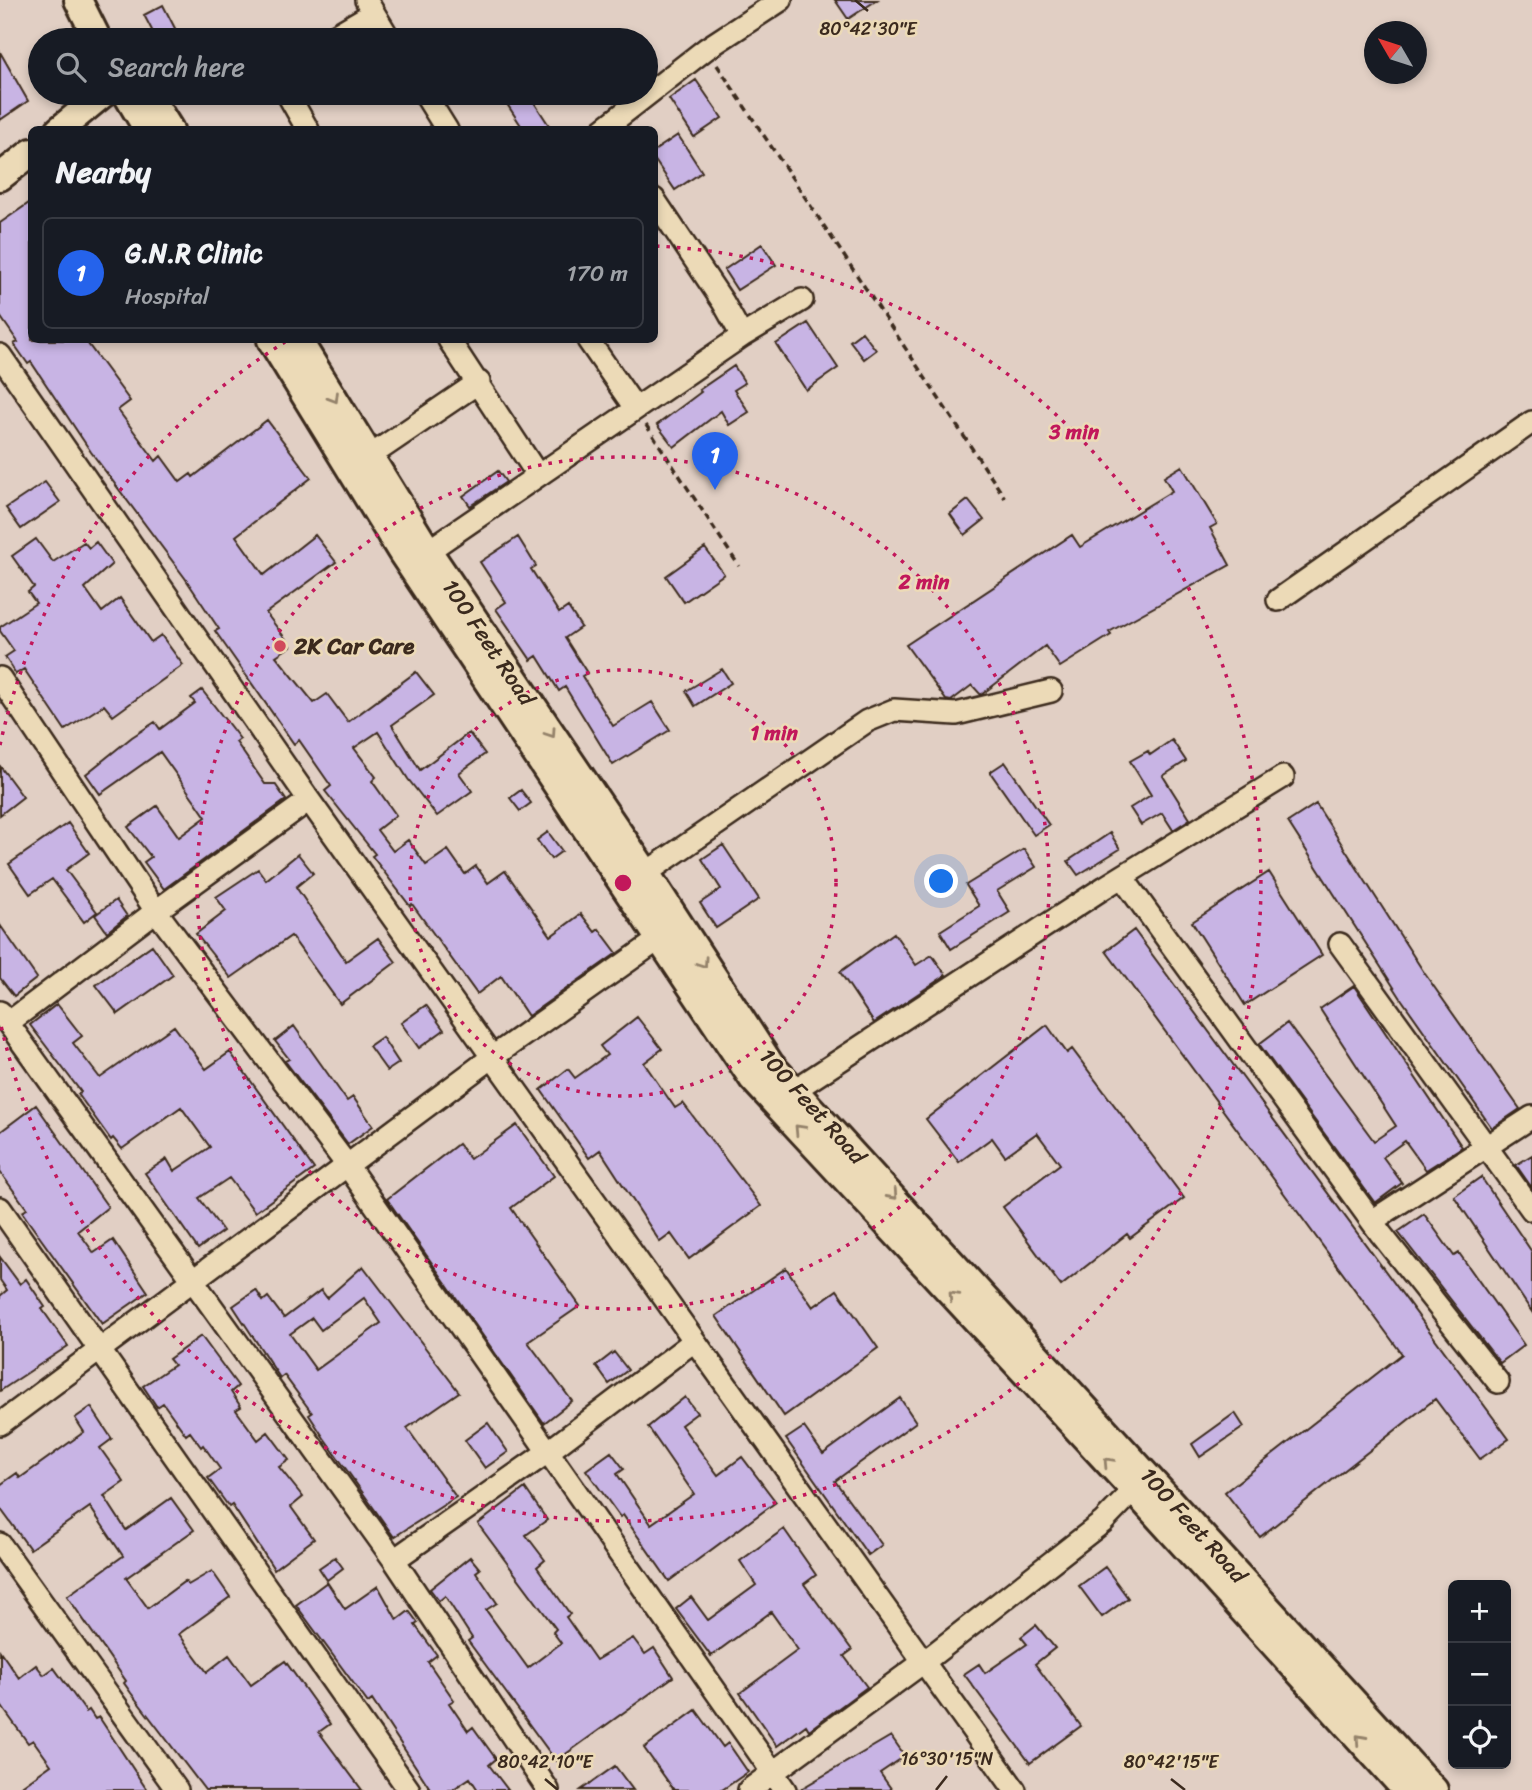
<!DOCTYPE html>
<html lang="en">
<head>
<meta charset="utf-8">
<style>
  :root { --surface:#171b24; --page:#20242c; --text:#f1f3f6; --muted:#9ea1a6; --line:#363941; --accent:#2563eb }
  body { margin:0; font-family:Sriracha,sans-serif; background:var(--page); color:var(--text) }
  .controls { position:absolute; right:21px; bottom:21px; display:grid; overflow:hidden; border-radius:10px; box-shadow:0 4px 10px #0003 }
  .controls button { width:63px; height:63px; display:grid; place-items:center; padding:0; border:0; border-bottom:2px solid var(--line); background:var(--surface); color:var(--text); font:35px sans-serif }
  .compass { position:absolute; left:1364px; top:21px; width:63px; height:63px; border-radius:50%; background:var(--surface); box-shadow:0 4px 10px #0003; rotate:309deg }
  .you { position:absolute; left:942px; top:882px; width:24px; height:24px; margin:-18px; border:5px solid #fff; border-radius:50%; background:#1a73e8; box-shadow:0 0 0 10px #1a73e833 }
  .badge { display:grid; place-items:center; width:46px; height:46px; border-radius:50%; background:var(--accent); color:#fff; font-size:23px; font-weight:700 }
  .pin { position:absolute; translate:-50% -58px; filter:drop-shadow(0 2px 4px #0008) }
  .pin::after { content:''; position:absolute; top:37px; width:24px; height:21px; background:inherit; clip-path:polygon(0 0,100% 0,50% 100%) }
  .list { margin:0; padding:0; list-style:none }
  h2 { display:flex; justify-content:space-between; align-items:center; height:91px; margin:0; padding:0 28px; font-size:30px }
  h2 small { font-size:23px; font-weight:400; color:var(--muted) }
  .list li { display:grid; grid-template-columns:46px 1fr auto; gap:21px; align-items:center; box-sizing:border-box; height:112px; margin:0 14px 14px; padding:0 14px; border:2px solid var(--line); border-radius:10px }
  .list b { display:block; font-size:26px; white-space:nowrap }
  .list p { margin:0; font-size:23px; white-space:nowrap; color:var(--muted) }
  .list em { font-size:23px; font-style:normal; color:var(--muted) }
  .icon { flex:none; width:38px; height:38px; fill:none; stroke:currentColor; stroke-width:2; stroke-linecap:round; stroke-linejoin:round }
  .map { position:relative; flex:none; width:1532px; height:1790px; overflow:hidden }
  .search { position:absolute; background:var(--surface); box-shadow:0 4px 10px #0003; left:28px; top:28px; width:630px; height:77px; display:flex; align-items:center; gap:18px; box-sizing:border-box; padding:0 24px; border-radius:38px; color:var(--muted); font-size:26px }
  .panel { position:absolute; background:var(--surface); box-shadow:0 4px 10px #0003; left:28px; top:126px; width:630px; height:217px; border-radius:10px }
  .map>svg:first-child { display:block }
</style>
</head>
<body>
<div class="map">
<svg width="1532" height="1790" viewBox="0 0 1532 1790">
  <rect width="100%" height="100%" fill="#e1cfc4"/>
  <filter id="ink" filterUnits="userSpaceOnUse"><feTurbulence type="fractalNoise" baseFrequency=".0143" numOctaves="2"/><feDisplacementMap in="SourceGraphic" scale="14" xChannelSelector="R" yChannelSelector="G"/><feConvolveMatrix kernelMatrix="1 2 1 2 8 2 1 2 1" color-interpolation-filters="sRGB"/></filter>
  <g filter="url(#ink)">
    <path fill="#c8b4e4" stroke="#3b2a1e" stroke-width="2" fill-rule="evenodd" d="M835 0H877L848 19Z
      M163 5 181 40H157L144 15Z
      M0 52 28 101 0 120Z
      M696 80 722 118 694 137 669 99Z
      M525 93H528L552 130H524L507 104Z
      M678 135 702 172 675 190 654 159V151Z
      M32 201V340H85L130 401 118 410 156 461 161 456 180 482 191 474 193 477 267 420 311 478 236 536 264 575 315 535 336 562 266 613 291 646 276 656 314 703 327 694 348 722 416 672 434 695 392 725 420 770 469 733 485 754 459 773 472 791 437 816 408 779 378 732 354 748 376 777 372 781 396 815 377 830 393 851 408 840 426 865 448 850 465 874 476 866 488 883 505 871 551 936 581 914 595 932 599 929 617 953 528 1016 501 976 477 994 412 904 410 906 372 856 375 854 325 791 331 786 299 740 294 744 215 631 219 629 185 578 91 452 31 362 28 364 14 344 18 342 0 316V223Z
      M762 244 776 265 737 290 724 270Z
      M808 323 838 368 806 390 776 344Z
      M862 332 876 350 864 359 850 341Z
      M734 366 745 383 734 390 749 412 729 425 721 411 674 447 657 425 701 392 699 390Z
      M1182 466 1217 524 1210 528 1230 565 1109 632 1111 635 1060 667 1045 646 981 695 972 685 951 701 946 700 906 645 1072 535 1080 547 1172 491 1164 477Z
      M498 471 506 482 470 506 463 496Z
      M45 482 60 502 21 529 6 508Z
      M968 500 984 520 965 535 950 514Z
      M518 537 536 566 531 569 559 613 568 607 581 627 565 638 587 673 582 676 613 726 652 702 670 730 613 765 565 687 559 691 537 656 531 660 496 609 506 602 480 562Z
      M36 539 53 562 84 542 89 548 96 542 112 564 85 588 102 612 120 598 151 642 161 635 183 665 113 716 104 705 65 730 24 669 16 674 5 657 14 651 0 631V627L36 603 28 592 34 587 12 556Z
      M705 548 724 574 684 602 666 576Z
      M722 669 731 683 695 706 686 691Z
      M202 690 240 739 236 742 265 784H275L286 800 164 889 144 862 151 857 128 827 157 806 179 837 206 817 195 801 160 752 100 794 86 774 132 737 155 722 160 729 195 703 191 698Z
      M1172 740 1186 761 1163 776 1190 819 1173 830 1162 813 1141 825 1130 808 1151 795 1130 761 1148 751 1150 755Z
      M1005 762 1049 825 1034 835 990 772Z
      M0 766 23 797 0 815Z
      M521 790 531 803 520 811 510 798Z
      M1316 804 1425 974 1520 1109 1492 1128 1402 1000 1288 822Z
      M68 823 89 853 66 870 97 912 84 922 52 879 30 894 9 864Z
      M548 832 562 851 551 859 537 840Z
      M1110 833 1120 849 1078 875 1068 861Z
      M723 845 759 899 716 928 700 903 721 889 702 859Z
      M1024 849 1036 867 997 891 1010 912 951 949 940 931 979 906 966 885Z
      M298 854 313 873 296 887 346 961 378 938 396 962 340 1004 291 936 231 978 196 934 226 911 216 897 258 869 266 880Z
      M1269 872 1322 955 1245 1005 1192 922Z
      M116 900 127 916 107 932 95 915Z
      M0 925 37 978 14 996 0 978Z
      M1134 930 1509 1439 1480 1459 1435 1399 1260 1537 1225 1492 1402 1354 1106 951Z
      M894 933 916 965 932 955 946 975 874 1023 840 972Z
      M152 945 173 975 118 1014 96 985Z
      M1354 986 1462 1147 1426 1170 1405 1141 1383 1157 1402 1183 1375 1203 1259 1044 1287 1023 1374 1141 1396 1126 1320 1009Z
      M57 1004 82 1036 73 1043 100 1078 174 1026 206 1069 230 1052 314 1169 255 1212 229 1178 199 1198 223 1231 198 1249 145 1173 167 1159 174 1171 210 1147 181 1107 122 1149 113 1138 111 1140 78 1094 81 1092 30 1025Z
      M426 1005 444 1030 419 1048 401 1023Z
      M637 1017 662 1049 644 1063 675 1108 683 1103 761 1206 689 1259 671 1234 660 1242 600 1150 589 1158 541 1090 568 1069 575 1078 607 1055 600 1046Z
      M1047 1025 1067 1053 1072 1049 1184 1198 1130 1238 1127 1234 1061 1286 1003 1207 1060 1164 1037 1133 1005 1156 992 1138 959 1162 926 1119Z
      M294 1026 347 1101 353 1097 373 1126 348 1144 285 1061 289 1059 275 1041Z
      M382 1037 399 1063 387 1071 369 1046Z
      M36 1105 108 1207 78 1231 94 1253 113 1240 148 1292 102 1324 31 1225 22 1212 27 1209 0 1172V1132Z
      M517 1125 554 1176 511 1208 580 1306 528 1342 572 1401 544 1423 387 1199 458 1144 470 1159Z
      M1532 1155V1188L1516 1165Z
      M1481 1177 1532 1252V1312L1454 1196Z
      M1424 1214 1454 1256 1459 1253 1524 1345 1500 1363 1398 1232Z
      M0 1257 20 1284 26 1279 45 1307 42 1309 68 1346 0 1391V1296L7 1290 0 1280Z
      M363 1266 459 1392 407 1428 456 1497 394 1537 324 1438 309 1415 312 1413 284 1375 280 1378 233 1306 256 1290 263 1301 268 1297 284 1318 321 1290 327 1298ZM364 1298 381 1323 316 1370 290 1334 312 1318 321 1330Z
      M786 1268 813 1307 837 1290 878 1348 784 1416 716 1316Z
      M201 1336 238 1386 231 1392 241 1407 236 1410 258 1440 268 1432 289 1460 279 1467 303 1497 291 1507 314 1539 274 1569 232 1505 229 1507 208 1478 220 1469 203 1445 201 1447 190 1432 186 1435 163 1403 157 1407 143 1386 174 1365 169 1359Z
      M614 1352 628 1370 609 1384 596 1366Z
      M685 1397 697 1413 681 1425 718 1475 742 1457 776 1502 669 1581 623 1515 620 1517 586 1470 611 1452 624 1469 617 1474 651 1524 694 1494 648 1427Z
      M900 1398 916 1422 835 1481 882 1545 868 1555 786 1439 804 1427 823 1454Z
      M91 1407 112 1439 100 1448 124 1482 104 1496 126 1530 171 1498 194 1530 126 1578 148 1608 185 1581 188 1585 212 1571 230 1597 179 1634 207 1672 229 1655 251 1685 285 1661 330 1724 319 1732 362 1790H205L131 1693 124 1683 126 1681 67 1596 123 1556 90 1507 30 1549 0 1508V1485L17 1473 20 1478 84 1432 75 1418Z
      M1235 1413 1244 1427 1200 1457 1192 1444Z
      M488 1423 508 1452 485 1468 465 1440Z
      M525 1488 547 1520 526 1535 545 1560 537 1567 570 1614 566 1617 596 1660 633 1638 645 1654 654 1648 673 1677 556 1761 468 1641 472 1638 445 1596 439 1601 430 1589 470 1557 480 1569 476 1572 497 1603 486 1610 528 1668 561 1643 553 1632 556 1629 478 1524Z
      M784 1529 816 1575 804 1584 852 1650 844 1656 867 1687 809 1730 806 1725 777 1746 740 1693 798 1650 771 1612 711 1656 676 1609 691 1597 708 1620 756 1585 740 1561Z
      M335 1557 343 1568 327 1580 319 1568Z
      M1105 1567 1128 1598 1102 1617 1079 1586Z
      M327 1582 345 1609 378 1586 397 1620 409 1611 418 1623 415 1625 437 1655 428 1662 454 1700 449 1703 468 1731 473 1727 496 1759 489 1765 508 1790H478L470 1778 452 1790H431L372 1700 368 1703 296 1605Z
      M1036 1625 1055 1648 1035 1664 1081 1726 1030 1763 964 1674 979 1664 985 1673 1027 1644 1021 1637Z
      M0 1651 19 1678 36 1665 44 1675 54 1668 86 1712 89 1710 95 1719 99 1717 147 1790H16L51 1765 33 1740 28 1743 0 1704Z
      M696 1710 723 1747 728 1743 748 1772 722 1790H674L644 1748Z
      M891 1736 905 1756 880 1773 892 1790H799Z
      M615 1766 633 1790H581Z"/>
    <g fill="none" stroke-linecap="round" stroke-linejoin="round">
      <g stroke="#3b2a1e" stroke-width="26">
        <path id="minor" d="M366 0 390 40
          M327 40 373 13
          M287 93 308 130
          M424 93 447 130
          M602 130 706 49 781 0
          M742 336 802 300
          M449 340 537 474
          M588 340 635 408
          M0 355 309 800 1015 1790
          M370 456 479 382
          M428 551 742 336 723 302 654 199
          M1278 600 1532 422
          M0 678 156 911 347 1165 785 1790
          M646 873 867 721 894 710 956 714 1051 691
          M1122 877 1381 1234 1498 1382
          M1340 944 1532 1210
          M0 1012 394 1560 548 1790
          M8 1023 156 911 309 800
          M796 1089 1105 887 1283 777
          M0 1208 409 1790
          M1372 1221 1532 1117
          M0 1424 494 1056 672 930
          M0 1544 177 1790
          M394 1560 549 1451 694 1341
          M749 1790 925 1661 1103 1522 1134 1490"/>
      </g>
      <g stroke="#3b2a1e" stroke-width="32">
        <path id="tertiary" d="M78 0 98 40
          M126 93 148 130
          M147 93 170 130
          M59 130 104 93
          M0 177 32 152
          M271 340 402 553 753 1079 1134 1490 1406 1790
          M298 340 428 551 646 873 770 1064 1434 1790"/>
      </g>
      <path stroke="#3b2a1e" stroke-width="3.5" stroke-dasharray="7 5" stroke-linecap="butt" d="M717 65 1005 498
        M646 425 739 566"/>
      <use href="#minor" stroke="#ecdab7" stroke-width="21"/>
      <use href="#tertiary" stroke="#ecdab7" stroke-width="26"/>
    </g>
    <defs><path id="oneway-chevron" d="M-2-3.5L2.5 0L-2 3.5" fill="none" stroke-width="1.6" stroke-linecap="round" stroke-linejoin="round" transform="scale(1.75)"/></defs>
    <g stroke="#94826a">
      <use href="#oneway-chevron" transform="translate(334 398) rotate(59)"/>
      <use href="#oneway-chevron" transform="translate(551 733) rotate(56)"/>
      <use href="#oneway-chevron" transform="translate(703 963) rotate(56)"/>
      <use href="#oneway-chevron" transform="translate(799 1129) rotate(-133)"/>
      <use href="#oneway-chevron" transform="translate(893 1195) rotate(48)"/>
      <use href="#oneway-chevron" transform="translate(953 1296) rotate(-133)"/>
      <use href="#oneway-chevron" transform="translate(1108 1462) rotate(-133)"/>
      <use href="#oneway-chevron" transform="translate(1360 1739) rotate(-132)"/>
    </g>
  </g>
  <path fill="none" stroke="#3b2a1e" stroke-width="2.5" d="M855 0 868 11M545 1779 558 1790M1171 1779 1185 1790M936 1790 947 1776"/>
  <g fill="none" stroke="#c2185b" stroke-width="3.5" stroke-dasharray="3.5 7">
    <circle cx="623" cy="883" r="213"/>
    <circle cx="623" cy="883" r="426"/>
    <path d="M0 745A638 638 0 0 1 285 342M656 246A638 638 0 1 1 0 1021"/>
  </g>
  <circle fill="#d1495b" stroke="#ecdab7" stroke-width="2.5" cx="280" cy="646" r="7"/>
  <g text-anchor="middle" stroke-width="5" stroke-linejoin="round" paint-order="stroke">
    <g font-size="23" fill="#3b2a1e" stroke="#ecdab7">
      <text transform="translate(489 642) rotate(56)" y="8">100 Feet Road</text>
      <text transform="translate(813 1106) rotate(48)" y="8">100 Feet Road</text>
      <text transform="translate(1194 1525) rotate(48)" y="8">100 Feet Road</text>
    </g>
    <g font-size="23" font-weight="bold" fill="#3b2a1e" stroke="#ecdab7" text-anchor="start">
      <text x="294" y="654">2K Car Care</text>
    </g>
  </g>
  <g font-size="18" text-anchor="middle" fill="#3b2a1e" stroke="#ecdab7" stroke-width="5" stroke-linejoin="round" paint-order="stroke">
    <text x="868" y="35">80°42'30"E</text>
    <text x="947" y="1765">16°30'15"N</text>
    <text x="545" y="1768">80°42'10"E</text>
    <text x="1171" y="1768">80°42'15"E</text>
  </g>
  <circle cx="623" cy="883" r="10" fill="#c2185b" stroke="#ecdab7" stroke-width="3.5"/>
  <g font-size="21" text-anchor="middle" font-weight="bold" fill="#c2185b" stroke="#ecdab7" stroke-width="5" stroke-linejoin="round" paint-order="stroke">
    <text x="1074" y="439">3 min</text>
    <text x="924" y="589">2 min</text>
    <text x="774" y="740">1 min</text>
  </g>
</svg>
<div class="controls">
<button>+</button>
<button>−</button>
<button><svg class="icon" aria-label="locate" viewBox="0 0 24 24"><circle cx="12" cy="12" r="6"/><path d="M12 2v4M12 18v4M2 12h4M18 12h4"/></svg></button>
</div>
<svg class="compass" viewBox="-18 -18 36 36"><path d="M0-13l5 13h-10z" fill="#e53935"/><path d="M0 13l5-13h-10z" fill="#9ea1a6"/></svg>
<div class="you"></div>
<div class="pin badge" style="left:715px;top:490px">1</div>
<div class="search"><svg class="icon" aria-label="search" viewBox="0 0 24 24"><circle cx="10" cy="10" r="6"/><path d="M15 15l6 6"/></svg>Search here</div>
<section class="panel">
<h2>Nearby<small></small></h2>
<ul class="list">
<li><span class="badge">1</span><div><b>G.N.R Clinic</b><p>Hospital</p></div><em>170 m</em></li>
</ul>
</section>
</div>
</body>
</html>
